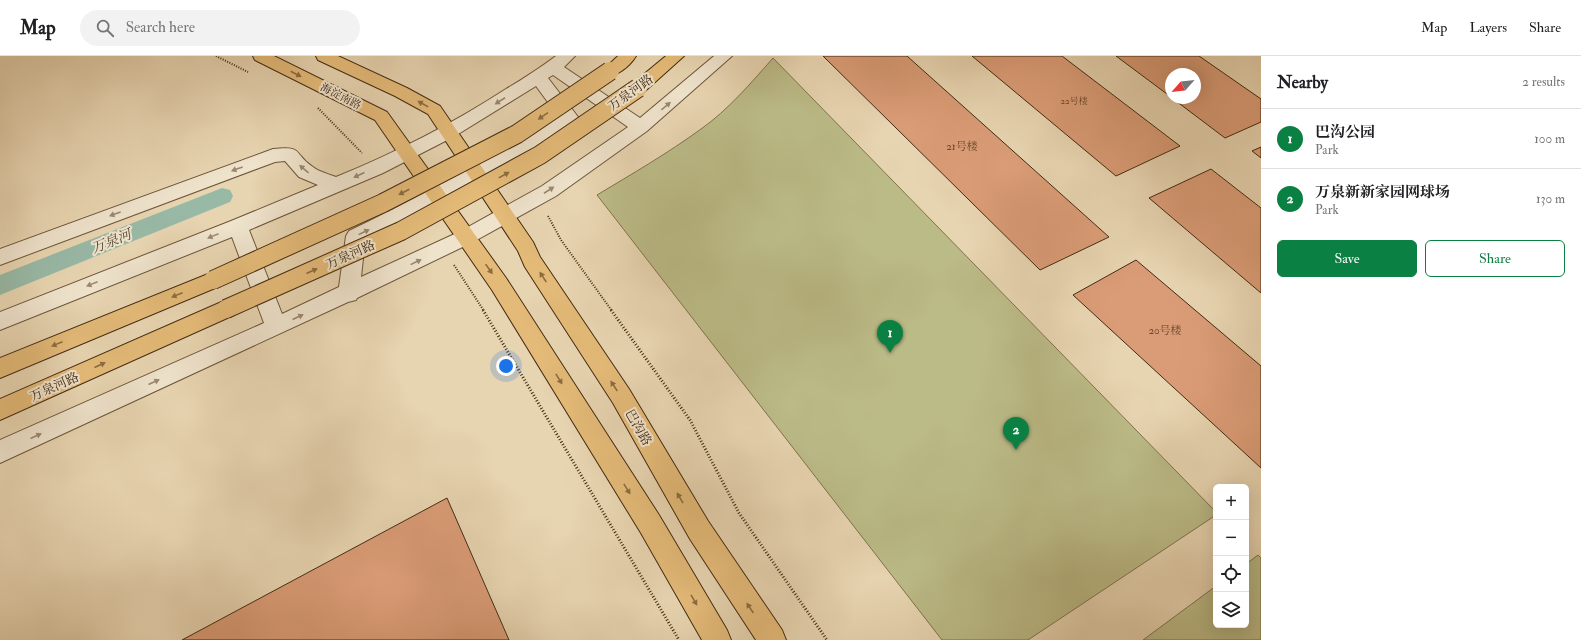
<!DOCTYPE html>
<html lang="en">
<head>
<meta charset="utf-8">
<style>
  :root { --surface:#fff; --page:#f2f2f2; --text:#202124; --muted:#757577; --line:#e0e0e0; --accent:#0b8043 }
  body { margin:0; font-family:"IM FELL Double Pica","Noto Serif SC",serif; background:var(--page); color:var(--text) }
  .controls { position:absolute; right:12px; bottom:12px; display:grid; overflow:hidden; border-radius:6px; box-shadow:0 4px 16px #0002 }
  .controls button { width:36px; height:36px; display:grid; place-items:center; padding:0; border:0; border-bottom:1px solid var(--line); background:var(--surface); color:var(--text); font:20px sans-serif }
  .compass { position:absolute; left:1165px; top:12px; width:36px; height:36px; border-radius:50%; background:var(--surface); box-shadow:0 4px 16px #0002; rotate:243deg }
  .you { position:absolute; left:506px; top:310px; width:14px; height:14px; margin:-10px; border:3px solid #fff; border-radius:50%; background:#1a73e8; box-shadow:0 0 0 6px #1a73e833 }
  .badge { display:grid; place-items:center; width:26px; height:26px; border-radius:50%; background:var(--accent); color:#fff; font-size:13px; font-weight:700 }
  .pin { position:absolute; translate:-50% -33px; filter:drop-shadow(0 1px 2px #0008) }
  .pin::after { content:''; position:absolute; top:21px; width:14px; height:12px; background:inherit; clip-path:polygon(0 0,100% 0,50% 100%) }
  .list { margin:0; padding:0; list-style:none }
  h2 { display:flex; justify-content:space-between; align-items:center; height:52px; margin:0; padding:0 16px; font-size:17px }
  h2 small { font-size:13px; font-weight:400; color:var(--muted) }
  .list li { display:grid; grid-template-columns:26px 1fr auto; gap:12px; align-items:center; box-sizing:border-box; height:60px; padding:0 16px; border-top:1px solid var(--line) }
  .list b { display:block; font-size:15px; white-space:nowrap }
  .list p { margin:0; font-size:13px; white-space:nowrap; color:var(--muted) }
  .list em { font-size:13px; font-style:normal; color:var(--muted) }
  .actions { display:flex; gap:8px; padding:12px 16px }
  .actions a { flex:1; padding:9px 0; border:1px solid var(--accent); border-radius:6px; text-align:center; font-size:14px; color:var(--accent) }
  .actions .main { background:var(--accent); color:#fff }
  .icon { flex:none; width:22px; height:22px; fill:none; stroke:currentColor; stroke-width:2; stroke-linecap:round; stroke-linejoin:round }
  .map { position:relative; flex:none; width:1261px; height:584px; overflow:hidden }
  header { display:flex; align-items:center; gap:24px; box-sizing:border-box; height:56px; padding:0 20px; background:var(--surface); border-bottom:1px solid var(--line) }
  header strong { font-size:19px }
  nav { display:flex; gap:22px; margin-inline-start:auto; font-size:14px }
  .search { width:280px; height:36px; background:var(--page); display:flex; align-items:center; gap:10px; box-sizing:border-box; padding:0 14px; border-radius:22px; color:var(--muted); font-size:15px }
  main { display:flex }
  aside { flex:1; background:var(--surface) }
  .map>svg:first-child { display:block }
</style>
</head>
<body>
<header>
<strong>Map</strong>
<div class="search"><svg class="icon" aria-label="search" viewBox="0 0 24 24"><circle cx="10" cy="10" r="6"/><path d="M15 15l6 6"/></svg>Search here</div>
<nav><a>Map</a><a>Layers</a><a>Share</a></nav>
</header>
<main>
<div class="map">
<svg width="1261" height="584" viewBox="0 0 1261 584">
  <rect width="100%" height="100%" fill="#e7d4b0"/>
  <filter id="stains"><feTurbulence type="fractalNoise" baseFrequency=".005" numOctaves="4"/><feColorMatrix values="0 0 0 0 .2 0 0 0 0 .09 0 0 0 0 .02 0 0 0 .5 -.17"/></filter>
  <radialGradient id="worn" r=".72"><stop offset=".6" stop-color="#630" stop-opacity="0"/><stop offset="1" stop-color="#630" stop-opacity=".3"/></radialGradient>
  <path fill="#bbbb87" stroke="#7f734c" d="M773 2 1216 456V459L1028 584H942L597 139C632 118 668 97 701 73 728 54 751 27 773 2Z
    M1258 499 1261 502V584H1143L1216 530V569H1246V508Z"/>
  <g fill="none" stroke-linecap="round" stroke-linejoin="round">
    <path fill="#98b9a6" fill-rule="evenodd" d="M222 132 230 134 233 140 230 146 0 239V219Z"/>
  </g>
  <path fill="#da9c76" stroke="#432b12" d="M823 0H907L1109 181 1040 214Z
    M972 0H1062L1180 90 1116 120Z
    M1116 0H1199L1261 43V66L1225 82 1172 42H1195V18H1171V41Z
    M1261 91V102L1252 95Z
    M1211 113 1261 152V237L1149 142Z
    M1136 204 1261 310V412L1073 239Z
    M447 442 509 584H182Z"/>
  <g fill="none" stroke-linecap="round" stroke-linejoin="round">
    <g stroke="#6c553a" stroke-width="2">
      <path id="minor" d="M556 0H575L564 11 640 62 714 0H732L647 75 556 140 473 186 357 242 356 244 348 246 0 407V384L264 267 232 181 0 274V256L231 165 318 129 299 121 285 105 275 106 0 209V193L273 93C305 90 292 97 313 111 319 116 329 118 336 121 395 97 452 68 506 33 523 23 540 12 556 0ZM553 19 628 71 542 130 459 176 361 221 365 184C438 148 508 110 575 65L578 61 575 57 548 22ZM536 30 558 60C491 103 421 140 349 175L346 180 339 231 282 258 249 174 383 117 455 80Z"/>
    </g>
    <g stroke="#432b12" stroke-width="2">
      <path id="major" d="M253 0H274L387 56 506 222 659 459 727 574 731 584H702L641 477 492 234 375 64 255 4Z
        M316 0H338L407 32 440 50 533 186 540 201 629 333 708 465 782 574 786 584H756L690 483 613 347 525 211 518 195 428 58 395 40 318 4Z"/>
    </g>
    <g stroke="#432b12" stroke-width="2">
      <path id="highway" d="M618 0H636C630 10 616 22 604 19L602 15Z
        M666 0H684L644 36 638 38 632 36 629 32 632 28Z
        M213 216 220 218 223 224 220 230 0 322V302Z
        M226 244 234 247 237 253 234 259 0 364V343Z"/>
    </g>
    <path stroke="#432b12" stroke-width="2" stroke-dasharray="1 1.5" stroke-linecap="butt" d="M216 0 248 16
      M318 52 362 97
      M548 160 561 184 612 255
      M454 209 484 255"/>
    <path stroke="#432b12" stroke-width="3" stroke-dasharray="1 2" stroke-linecap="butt" d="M483 254 679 584
      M611 254 690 364 739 457 827 584"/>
    <use href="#minor" fill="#efe3cc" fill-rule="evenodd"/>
    <use href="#major" fill="#e4ba78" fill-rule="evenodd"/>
    <use href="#highway" fill="#e4ba78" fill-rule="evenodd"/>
    <g stroke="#432b12" stroke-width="20" stroke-linecap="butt">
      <path id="highway-bridge" d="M213 224 383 147 517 78 610 15
        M226 253 401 175 540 99 638 32"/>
    </g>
    <use href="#highway-bridge" stroke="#e4ba78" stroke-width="18"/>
  </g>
  <defs><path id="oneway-solid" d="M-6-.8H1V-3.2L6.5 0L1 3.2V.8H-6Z"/></defs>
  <g fill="#8b6b40">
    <use href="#oneway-solid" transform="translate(296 18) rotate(27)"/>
    <use href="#oneway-solid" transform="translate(423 48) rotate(-151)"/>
    <use href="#oneway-solid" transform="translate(543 60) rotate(146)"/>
    <use href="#oneway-solid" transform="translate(504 119) rotate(-29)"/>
    <use href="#oneway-solid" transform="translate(404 136) rotate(153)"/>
    <use href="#oneway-solid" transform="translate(489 213) rotate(55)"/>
    <use href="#oneway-solid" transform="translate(312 215) rotate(-24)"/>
    <use href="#oneway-solid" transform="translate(543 221) rotate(-123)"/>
    <use href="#oneway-solid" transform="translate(177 239) rotate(158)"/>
    <use href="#oneway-solid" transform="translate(57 288) rotate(158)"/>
    <use href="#oneway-solid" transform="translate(100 309) rotate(-24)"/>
    <use href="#oneway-solid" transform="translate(559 323) rotate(58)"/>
    <use href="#oneway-solid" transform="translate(614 330) rotate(-123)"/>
    <use href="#oneway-solid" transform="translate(627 433) rotate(58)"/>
    <use href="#oneway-solid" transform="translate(680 442) rotate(-120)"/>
    <use href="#oneway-solid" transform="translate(694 544) rotate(60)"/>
    <use href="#oneway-solid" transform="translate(750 552) rotate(-124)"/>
  </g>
  <g fill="#99876f">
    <use href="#oneway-solid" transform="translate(500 45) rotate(147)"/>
    <use href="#oneway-solid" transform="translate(666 50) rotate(-40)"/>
    <use href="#oneway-solid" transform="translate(237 113) rotate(160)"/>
    <use href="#oneway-solid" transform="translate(304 113) rotate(-140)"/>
    <use href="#oneway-solid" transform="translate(359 119) rotate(156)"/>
    <use href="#oneway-solid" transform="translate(549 134) rotate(-33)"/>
    <use href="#oneway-solid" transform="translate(115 158) rotate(160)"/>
    <use href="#oneway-solid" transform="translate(364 176) rotate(-26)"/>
    <use href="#oneway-solid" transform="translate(213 180) rotate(158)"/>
    <use href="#oneway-solid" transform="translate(416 206) rotate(-26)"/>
    <use href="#oneway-solid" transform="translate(92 228) rotate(158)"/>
    <use href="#oneway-solid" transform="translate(298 261) rotate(-25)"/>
    <use href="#oneway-solid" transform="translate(154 326) rotate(-24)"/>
    <use href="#oneway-solid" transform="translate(36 380) rotate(-24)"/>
  </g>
  <g text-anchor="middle" stroke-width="4" stroke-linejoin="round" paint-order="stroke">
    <g font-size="9" fill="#69472b">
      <text x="1074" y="48">22号楼</text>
    </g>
    <g font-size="11" fill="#432b12" stroke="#efe3cc">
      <text transform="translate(341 40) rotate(27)" y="4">海淀南路</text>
    </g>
    <g font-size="11" fill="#69472b">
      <text x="962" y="94">21号楼</text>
      <text x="1165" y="278">20号楼</text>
    </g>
    <g font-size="13" fill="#432b12" stroke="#efe3cc">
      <text transform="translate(630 36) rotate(-36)" y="5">万泉河路</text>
      <text transform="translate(350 198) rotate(-24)" y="5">万泉河路</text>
      <text transform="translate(54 330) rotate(-24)" y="5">万泉河路</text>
      <text transform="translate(639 371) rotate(60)" y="5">巴沟路</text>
    </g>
    <g font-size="14" font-style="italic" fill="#544730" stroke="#efe3cc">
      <text transform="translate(111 185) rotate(-22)" y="5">万泉河</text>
    </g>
  </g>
  <rect width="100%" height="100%" filter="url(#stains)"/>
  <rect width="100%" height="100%" fill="url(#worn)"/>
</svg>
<div class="controls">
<button>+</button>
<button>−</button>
<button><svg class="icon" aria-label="locate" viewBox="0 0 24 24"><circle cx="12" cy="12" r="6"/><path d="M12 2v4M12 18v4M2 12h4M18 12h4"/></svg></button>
<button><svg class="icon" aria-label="layers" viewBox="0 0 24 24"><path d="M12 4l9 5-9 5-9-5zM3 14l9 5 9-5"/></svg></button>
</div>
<svg class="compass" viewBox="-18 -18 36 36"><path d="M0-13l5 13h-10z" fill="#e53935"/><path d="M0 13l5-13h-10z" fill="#757577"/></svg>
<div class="you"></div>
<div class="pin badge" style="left:890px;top:297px">1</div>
<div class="pin badge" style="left:1016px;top:394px">2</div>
</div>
<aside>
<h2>Nearby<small>2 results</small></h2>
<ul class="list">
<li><span class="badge">1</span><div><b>巴沟公园</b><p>Park</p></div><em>100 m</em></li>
<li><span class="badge">2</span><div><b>万泉新新家园网球场</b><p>Park</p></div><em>130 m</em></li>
</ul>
<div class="actions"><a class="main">Save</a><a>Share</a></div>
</aside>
</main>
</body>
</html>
